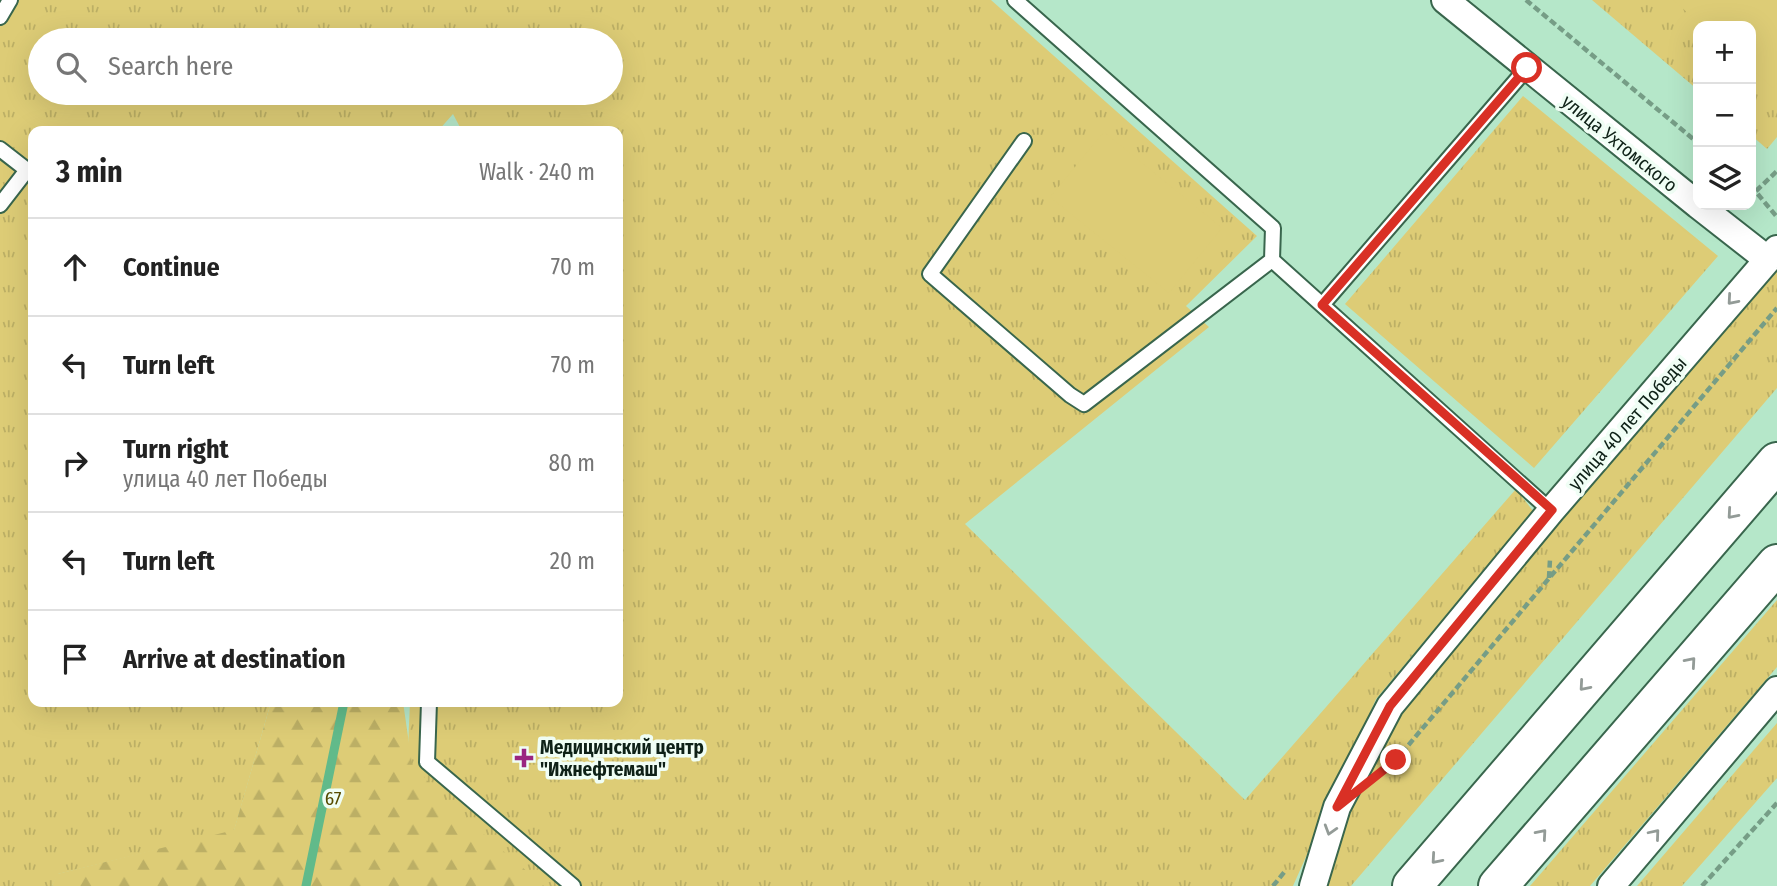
<!DOCTYPE html>
<html lang="en">
<head>
<meta charset="utf-8">
<style>
  :root { --surface:#fff; --page:#f2f2f2; --text:#222; --muted:#767676; --line:#e0e0e0 }
  body { margin:0; font-family:"Fira Sans Condensed",sans-serif; background:var(--page); color:var(--text) }
  .controls { position:absolute; right:21px; top:21px; display:grid; overflow:hidden; border-radius:14px; box-shadow:0 7px 28px #0002 }
  .controls button { width:63px; height:63px; display:grid; place-items:center; padding:0; border:0; border-bottom:2px solid var(--line); background:var(--surface); color:var(--text); font:35px sans-serif }
  .stop { position:absolute; width:21px; height:21px; margin:-16px; border:5px solid #d93025; border-radius:50%; background:#fff }
  .stop.end { background:#d93025; border-color:#fff; box-shadow:0 2px 7px #0008 }
  .list { margin:0; padding:0; list-style:none }
  h2 { display:flex; justify-content:space-between; align-items:center; height:91px; margin:0; padding:0 28px; font-size:30px }
  h2 small { font-size:23px; font-weight:400; color:var(--muted) }
  .list li { display:grid; grid-template-columns:46px 1fr auto; gap:21px; align-items:center; box-sizing:border-box; height:98px; padding:0 28px; border-top:2px solid var(--line) }
  .list b { display:block; font-size:26px; white-space:nowrap }
  .list p { margin:0; font-size:23px; white-space:nowrap; color:var(--muted) }
  .list em { font-size:23px; font-style:normal; color:var(--muted) }
  .icon { flex:none; width:38px; height:38px; fill:none; stroke:currentColor; stroke-width:2; stroke-linecap:round; stroke-linejoin:round }
  .map { position:relative; flex:none; width:1777px; height:886px; overflow:hidden }
  .search { position:absolute; background:var(--surface); box-shadow:0 7px 28px #0002; left:28px; top:28px; width:595px; height:77px; display:flex; align-items:center; gap:18px; box-sizing:border-box; padding:0 24px; border-radius:38px; color:var(--muted); font-size:26px }
  .panel { position:absolute; background:var(--surface); box-shadow:0 7px 28px #0002; left:28px; top:126px; width:595px; height:581px; border-radius:14px }
  .map>svg:first-child { display:block }
</style>
</head>
<body>
<div class="map">
<svg width="1777" height="886" viewBox="0 0 1777 886">
  <defs>
    <pattern id="grass-tufts" width="24" height="20" patternUnits="userSpaceOnUse" patternTransform="scale(1.75)"><rect width="24" height="20" fill="#ddcc76"/><path d="M3 7l-1-3M5 7V3M7 7l1-3M15 17l-1-3M17 17v-4M19 17l1-3" fill="none" stroke="#bcaf65"/></pattern>
    <pattern id="forest-firs" width="22" height="20" patternUnits="userSpaceOnUse" patternTransform="scale(1.75)"><rect width="22" height="20" fill="#ddcc76"/><path d="M5 1l3.5 6h-7zM16 11l3.5 6h-7z" fill="#bcaf65"/></pattern>
  </defs>
  <rect width="100%" height="100%" fill="#b5e7c9"/>
  <path fill="url(#grass-tufts)" fill-rule="evenodd" d="M0 0H991L1257 236 1186 306 1209 327 965 524 1245 800 1516 489 1533 511 1376 699 1293 886H540L407 771 410 702H618V131H462L453 114 438 131H33V702H271L234 831 58 874 52 886H0ZM40 40H611V93H40Z
    M1592 0H1777V137L1767 149 1751 135V26H1698V90Z
    M1523 96 1718 256 1534 468 1345 304Z
    M1777 268V388L1351 886H1313L1390 706Z
    M1777 600V667L1590 886H1530Z
    M1777 723V778L1682 886H1637Z"/>
  <path fill="url(#forest-firs)" d="M271 702H403L412 764 451 806 544 886H52L57 874 234 830Z"/>
  <path fill="#ddcc76" d="M1673 0H1777V83L1773 88 1751 68V26H1703Z
    M1104 132 1222 228 1169 293 1050 197Z"/>
  <g fill="none" stroke-linecap="round" stroke-linejoin="round">
    <path stroke="#61ba8a" stroke-width="9" d="M306 886 344 702"/>
    <g stroke="#39664d" stroke-width="18">
      <path id="lane" d="M1015 0 1273 228 1272 260 1551 511
        M0 17 10 0
        M1024 141 930 274 1070 395 1084 404 1272 260
        M0 149 27 170 0 205
        M1322 305 1527 68
        M429 702 427 762 573 886"/>
    </g>
    <g stroke="#39664d" stroke-width="30">
      <path id="street" d="M1445 0 1698 205
        M1698 205 1767 259
        M1313 886 1337 807 1390 706 1551 511 1777 249
        M1611 886 1777 690"/>
    </g>
    <g stroke="#39664d" stroke-width="42">
      <path id="primary" d="M1412 886 1777 462
        M1498 886 1777 564"/>
    </g>
    <path stroke="#769d86" stroke-width="4.5" stroke-dasharray="7 3.5" stroke-linecap="butt" d="M1526 0 1698 143
      M1751 186 1777 217
      M1756 191 1777 171
      M1549 578 1550 559
      M1395 761 1777 308
      M1273 886 1286 870
      M1702 886 1777 803"/>
    <use href="#lane" stroke="#fff" stroke-width="14"/>
    <use href="#street" stroke="#fff" stroke-width="26"/>
    <use href="#primary" stroke="#fff" stroke-width="38"/>
  </g>
  <defs><path id="oneway-chevron" d="M-2-3.5L2.5 0L-2 3.5" fill="none" stroke-width="1.6" stroke-linecap="round" stroke-linejoin="round" transform="scale(1.75)"/></defs>
  <g stroke="#939b97">
    <use href="#oneway-chevron" transform="translate(1732 300) rotate(131)"/>
    <use href="#oneway-chevron" transform="translate(1732 514) rotate(131)"/>
    <use href="#oneway-chevron" transform="translate(1691 662) rotate(-49)"/>
    <use href="#oneway-chevron" transform="translate(1584 686) rotate(131)"/>
    <use href="#oneway-chevron" transform="translate(1330 830) rotate(107)"/>
    <use href="#oneway-chevron" transform="translate(1542 834) rotate(-49)"/>
    <use href="#oneway-chevron" transform="translate(1655 834) rotate(-50)"/>
    <use href="#oneway-chevron" transform="translate(1436 859) rotate(131)"/>
  </g>
  <g fill="none" stroke-linecap="round" stroke-linejoin="round">
    <path stroke="#d93025" stroke-width="9" d="M1396 760 1337 807 1390 706 1552 510 1322 305 1527 68"/>
  </g>
  <path fill="#9a2580" stroke="#f0fef5" stroke-width="2.5" d="M520.5 747.5h7v7h7v7h-7v7h-7v-7h-7v-7h7z"/>
  <g text-anchor="middle" stroke-width="7" stroke-linejoin="round" paint-order="stroke">
    <g font-size="19" fill="#0e2117" stroke="#f0fef5">
      <text transform="translate(1620 143) rotate(39)" y="7">улица Ухтомского</text>
      <text transform="translate(1627 423) rotate(-49)" y="7">улица 40 лет Победы</text>
    </g>
    <g font-size="19" font-weight="bold" fill="#0e2117" stroke="#f0fef5" text-anchor="start">
      <text x="540" y="754">Медицинский центр<tspan x="540" dy="22">"Ижнефтемаш"</tspan></text>
    </g>
    <g font-size="19" fill="#574b00" stroke="#f0fef5">
      <text x="333" y="805">67</text>
    </g>
  </g>
</svg>
<div class="controls">
<button>+</button>
<button>−</button>
<button><svg class="icon" aria-label="layers" viewBox="0 0 24 24"><path d="M12 4l9 5-9 5-9-5zM3 14l9 5 9-5"/></svg></button>
</div>
<div class="stop" style="left:1527px;top:68px"></div>
<div class="stop end" style="left:1396px;top:760px"></div>
<div class="search"><svg class="icon" aria-label="search" viewBox="0 0 24 24"><circle cx="10" cy="10" r="6"/><path d="M15 15l6 6"/></svg>Search here</div>
<section class="panel">
<h2>3 min<small>Walk · 240 m</small></h2>
<ul class="list">
<li><svg class="icon" aria-label="ahead" viewBox="0 0 24 24"><path d="M12 20V5M6 11l6-6 6 6"/></svg><div><b>Continue</b></div><em>70 m</em></li>
<li><svg class="icon" aria-label="left" viewBox="0 0 24 24"><path d="M17 20v-9H6M10 6l-5 5 5 5"/></svg><div><b>Turn left</b></div><em>70 m</em></li>
<li><svg class="icon" aria-label="right" viewBox="0 0 24 24"><path d="M7 20v-9h11M14 6l5 5-5 5"/></svg><div><b>Turn right</b><p>улица 40 лет Победы</p></div><em>80 m</em></li>
<li><svg class="icon" aria-label="left" viewBox="0 0 24 24"><path d="M17 20v-9H6M10 6l-5 5 5 5"/></svg><div><b>Turn left</b></div><em>20 m</em></li>
<li><svg class="icon" aria-label="arrive" viewBox="0 0 24 24"><path d="M6 21V4h12l-3 4 3 4H6"/></svg><div><b>Arrive at destination</b></div></li>
</ul>
</section>
</div>
</body>
</html>
